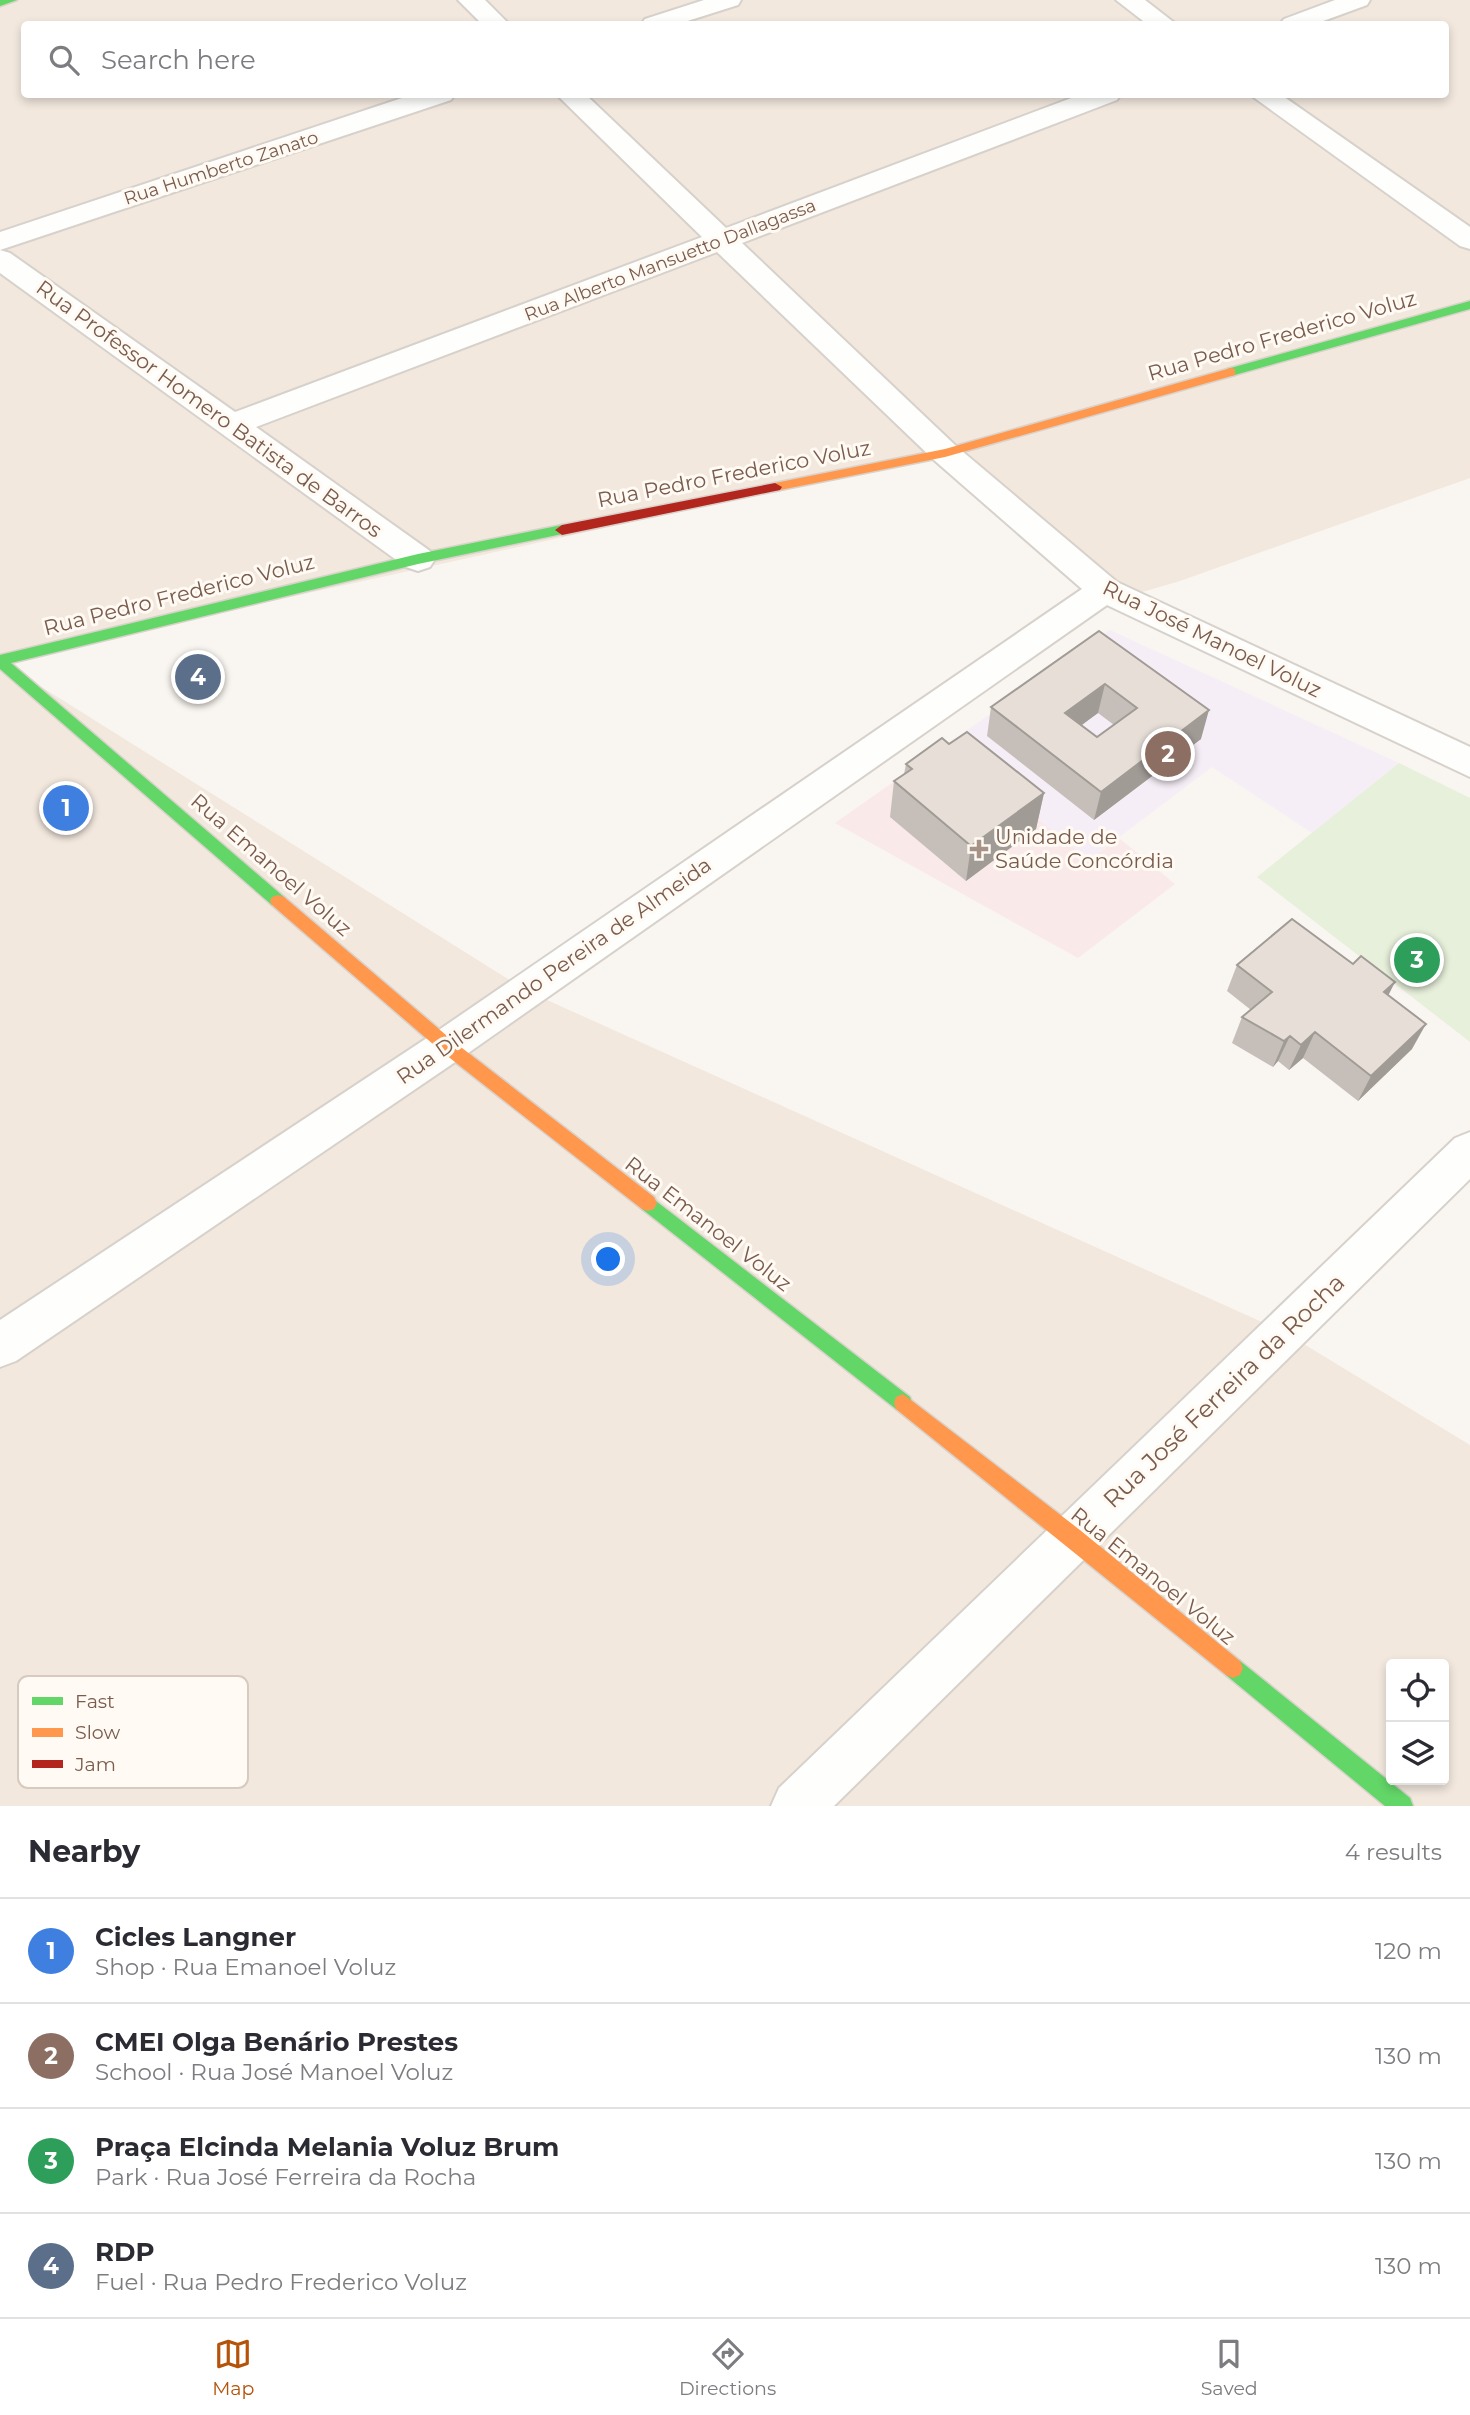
<!DOCTYPE html>
<html lang="en">
<head>
<meta charset="utf-8">
<style>
  :root { --surface:#fff; --page:#f2f2f3; --text:#2b2b33; --muted:#7c7c81; --line:#e1e1e2; --accent:#b45309 }
  body { margin:0; font-family:Montserrat,sans-serif; background:var(--page); color:var(--text) }
  .controls { position:absolute; right:21px; bottom:21px; display:grid; overflow:hidden; border-radius:7px; box-shadow:0 4px 10px #0003 }
  .controls button { width:63px; height:63px; display:grid; place-items:center; padding:0; border:0; border-bottom:2px solid var(--line); background:var(--surface); color:var(--text); font:35px sans-serif }
  .you { position:absolute; left:609px; top:1260px; width:24px; height:24px; margin:-18px; border:5px solid #fff; border-radius:50%; background:#1a73e8; box-shadow:0 0 0 10px #1a73e833 }
  .badge { display:grid; place-items:center; width:46px; height:46px; border-radius:50%; background:var(--accent); color:#fff; font-size:23px; font-weight:700 }
  .pin { position:absolute; translate:-50% -50%; border:4px solid #fff; box-shadow:0 2px 7px #0006 }
  .list { margin:0; padding:0; list-style:none }
  h2 { display:flex; justify-content:space-between; align-items:center; height:91px; margin:0; padding:0 28px; font-size:30px }
  h2 small { font-size:23px; font-weight:400; color:var(--muted) }
  .list li { display:grid; grid-template-columns:46px 1fr auto; gap:21px; align-items:center; box-sizing:border-box; height:105px; padding:0 28px; border-top:2px solid var(--line) }
  .list b { display:block; font-size:26px; white-space:nowrap }
  .list p { margin:0; font-size:23px; white-space:nowrap; color:var(--muted) }
  .list em { font-size:23px; font-style:normal; color:var(--muted) }
  .icon { flex:none; width:38px; height:38px; fill:none; stroke:currentColor; stroke-width:2; stroke-linecap:round; stroke-linejoin:round }
  .map { position:relative; flex:none; width:1470px; height:1806px; overflow:hidden }
  .search { position:absolute; background:var(--surface); box-shadow:0 4px 10px #0003; left:21px; right:21px; top:21px; height:77px; display:flex; align-items:center; gap:18px; box-sizing:border-box; padding:0 24px; border-radius:7px; color:var(--muted); font-size:26px }
  .sheet { height:511px; background:var(--surface) }
  nav { display:flex; justify-content:space-around; align-items:center; box-sizing:border-box; height:98px; border-top:2px solid var(--line); background:var(--surface); font-size:19px; color:var(--muted) }
  nav a { display:grid; justify-items:center; gap:4px }
  nav .on { color:var(--accent) }
  .map>svg:first-child { display:block }
</style>
</head>
<body>
<div class="map">
<svg width="1470" height="1806" viewBox="0 0 1470 1806">
  <rect width="100%" height="100%" fill="#f9f5f0"/>
  <path fill="#f2e8de" fill-rule="evenodd" d="M0 0H1470V478L1180 581 1122 598 945 453 0 661 527 991 1284 1332 1470 1445V1806H0ZM24 24H1446V94H24ZM1391 1664H1444V1780H1391Z"/>
  <path fill="#f6eef6" d="M1110 630 1399 763 1312 833 1212 767 1089 860 946 745Z"/>
  <path fill="#fae9e9" d="M946 745 1089 860 1119 838 1175 884 1078 958 835 823Z"/>
  <path fill="#e7f0db" d="M1399 763 1470 798V1042L1257 877Z"/>
  <g fill="none" stroke-linecap="round" stroke-linejoin="round">
    <g stroke="#d7d1cb" stroke-width="4">
      <path id="street" d="M458 0H485L509 24H482Z
        M704 0H741L738 5 678 24H641L645 19Z
        M1116 0H1145L1176 24H1147Z
        M1335 0H1370L1367 5 1315 24H1280L1284 19Z
        M414 94H455L451 100 0 250V232Z
        M556 94H585L726 228 1082 94H1121L1117 100 742 243 956 446 1117 582 1470 747V777L1107 605 461 1058 16 1361 0 1367V1320L433 1034 1082 589 934 460 717 252 256 427 430 551 435 559 430 567 418 571 406 567 0 273V250L10 253 235 412 702 237Z
        M1249 94H1280L1470 227V249L1460 246Z
        M1470 1132V1179L834 1806H771L779 1788 1455 1138Z"/>
    </g>
    <g stroke="#d9d2cb" stroke-width="3">
      <path id="fast" d="M0 0H17L0 6Z
        M1470 301V309L1231 376 1225 372 1227 369Z
        M562 525 567 527 569 530 567 533 418 564 11 663 284 897 286 901 284 905H272L0 669V655L418 554Z
        M648 1195 910 1397 912 1403 910 1409 903 1412 896 1409 642 1209 639 1203 642 1197Z
        M1233 1658 1240 1661 1410 1798 1413 1806H1385L1226 1675 1223 1668 1226 1661Z"/>
    </g>
    <g stroke="#d9d2cb" stroke-width="3">
      <path id="slow" d="M1231 368 1235 369V375L945 457 775 491 768 487 775 483 945 449Z
        M278 895 284 897 453 1041 654 1197 657 1203 654 1209 648 1211 642 1209 441 1051 272 905 270 901 272 897Z
        M903 1394 1080 1530 1240 1661 1243 1668 1240 1675 1233 1678 1226 1675 896 1409 894 1403 896 1397Z"/>
    </g>
    <g stroke="#d9d2cb" stroke-width="3">
      <path id="jam" d="M775 483 782 487 780 490 562 535 555 530 562 525Z"/>
    </g>
    <use href="#street" fill="#fefefd" fill-rule="evenodd"/>
    <use href="#fast" fill="#63d668" fill-rule="evenodd"/>
    <use href="#slow" fill="#ff974d" fill-rule="evenodd"/>
    <use href="#jam" fill="#b3261e" fill-rule="evenodd"/>
  </g>
  <path fill="#c6bfb9" fill-rule="evenodd" d="M1099 631 1201 739 1094 820 987 736 991 707ZM1098 713 1114 725 1097 737 1081 725Z
    M949 744 1044 793 1036 829 966 881 890 817 894 781 904 774 906 764Z
    M1237 965 1388 995 1412 1049 1358 1101 1303 1058 1289 1070 1278 1061 1273 1067 1232 1043 1242 1017 1251 1010 1227 991Z"/>
  <path fill="#a19b96" d="M1105 684 1098 713 1059 742 1065 713Z
    M1209 710 1201 739 1094 820 1101 792Z
    M1044 793 1036 829 966 881 971 846Z
    M1395 982 1382 1008 1384 992Z
    M1426 1024 1412 1049 1358 1101 1371 1076Z
    M1315 1032 1303 1058 1289 1070 1301 1045Z
    M1290 1036 1278 1061 1273 1067 1284 1041Z"/>
  <path fill="#e6ded7" stroke="#a19b96" stroke-width="2" fill-rule="evenodd" d="M1099 631 1209 710 1101 792 991 707ZM1105 684 1137 708 1097 737 1065 713Z
    M967 732 1044 793 971 846 894 781 912 769 906 764 942 738 949 744Z
    M1292 919 1353 964 1361 956 1395 982 1384 992 1426 1024 1371 1076 1315 1032 1301 1045 1290 1036 1284 1041 1242 1017 1272 992 1237 965Z"/>
  <path fill="#a69286" stroke="#fffaf3" stroke-width="2.5" d="M975.5 838.5h7v7h7v7h-7v7h-7v-7h-7v-7h7z"/>
  <g text-anchor="middle" stroke-width="6" stroke-linejoin="round" paint-order="stroke">
    <g font-size="18" fill="#7a5c4d" stroke="#fffaf3">
      <text transform="translate(221 168) rotate(-18)" y="6">Rua Humberto Zanato</text>
      <text transform="translate(670 260) rotate(-21)" y="6">Rua Alberto Mansuetto Dallagassa</text>
    </g>
    <g font-size="21" fill="#7a5c4d" stroke="#fffaf3">
      <text transform="translate(1282 336) rotate(-16)" y="7">Rua Pedro Frederico Voluz</text>
      <text transform="translate(209 409) rotate(36)" y="7">Rua Professor Homero Batista de Barros</text>
      <text transform="translate(734 474) rotate(-11)" y="7">Rua Pedro Frederico Voluz</text>
      <text transform="translate(179 595) rotate(-14)" y="7">Rua Pedro Frederico Voluz</text>
      <text transform="translate(1212 639) rotate(26)" y="7">Rua José Manoel Voluz</text>
      <text transform="translate(271 865) rotate(41)" y="7">Rua Emanoel Voluz</text>
      <text transform="translate(554 971) rotate(-35)" y="7">Rua Dilermando Pereira de Almeida</text>
      <text transform="translate(708 1224) rotate(38)" y="7">Rua Emanoel Voluz</text>
      <text transform="translate(1153 1576) rotate(39)" y="7">Rua Emanoel Voluz</text>
    </g>
    <g font-size="21" fill="#7a5c4d" stroke="#fffaf3" text-anchor="start">
      <text x="995" y="844">Unidade de<tspan x="995" dy="24">Saúde Concórdia</tspan></text>
    </g>
    <g font-size="24" fill="#7a5c4d" stroke="#fffaf3">
      <text transform="translate(1224 1391) rotate(-44)" y="8">Rua José Ferreira da Rocha</text>
    </g>
  </g>
  <rect x="18" y="1676" width="230" height="112" rx="10" fill="#fffaf3" stroke="#d7cbc1" stroke-width="2"/>
  <rect x="32" y="1697" width="31" height="8" fill="#63d668"/>
  <rect x="32" y="1728" width="31" height="9" fill="#ff974d"/>
  <rect x="32" y="1760" width="31" height="8" fill="#b3261e"/>
  <g font-size="19" fill="#7a5c4d">
    <text x="75" y="1708">Fast</text>
    <text x="75" y="1739">Slow</text>
    <text x="75" y="1771">Jam</text>
  </g>
</svg>
<div class="controls">
<button><svg class="icon" aria-label="locate" viewBox="0 0 24 24"><circle cx="12" cy="12" r="6"/><path d="M12 2v4M12 18v4M2 12h4M18 12h4"/></svg></button>
<button><svg class="icon" aria-label="layers" viewBox="0 0 24 24"><path d="M12 4l9 5-9 5-9-5zM3 14l9 5 9-5"/></svg></button>
</div>
<div class="you"></div>
<div class="pin badge" style="left:66px;top:808px;background:#3f7fe0">1</div>
<div class="pin badge" style="left:1168px;top:754px;background:#8d6e63">2</div>
<div class="pin badge" style="left:1417px;top:960px;background:#2e9e5b">3</div>
<div class="pin badge" style="left:198px;top:677px;background:#5c6f8a">4</div>
<div class="search"><svg class="icon" aria-label="search" viewBox="0 0 24 24"><circle cx="10" cy="10" r="6"/><path d="M15 15l6 6"/></svg>Search here</div>
</div>
<section class="sheet">
<h2>Nearby<small>4 results</small></h2>
<ul class="list">
<li><span class="badge" style="background:#3f7fe0">1</span><div><b>Cicles Langner</b><p>Shop · Rua Emanoel Voluz</p></div><em>120 m</em></li>
<li><span class="badge" style="background:#8d6e63">2</span><div><b>CMEI Olga Benário Prestes</b><p>School · Rua José Manoel Voluz</p></div><em>130 m</em></li>
<li><span class="badge" style="background:#2e9e5b">3</span><div><b>Praça Elcinda Melania Voluz Brum</b><p>Park · Rua José Ferreira da Rocha</p></div><em>130 m</em></li>
<li><span class="badge" style="background:#5c6f8a">4</span><div><b>RDP</b><p>Fuel · Rua Pedro Frederico Voluz</p></div><em>130 m</em></li>
</ul>
</section>
<nav>
<a class="on"><svg class="icon" aria-label="map" viewBox="0 0 24 24"><path d="M3 6l6-2 6 2 6-2v14l-6 2-6-2-6 2zM9 4v14M15 6v14"/></svg>Map</a>
<a><svg class="icon" aria-label="directions" viewBox="0 0 24 24"><path d="M12 3l9 9-9 9-9-9zM9 14v-3h6M13 9l2 2-2 2"/></svg>Directions</a>
<a><svg class="icon" aria-label="saved" viewBox="0 0 24 24"><path d="M7 4h10v16l-5-4-5 4z"/></svg>Saved</a>
</nav>
</body>
</html>
